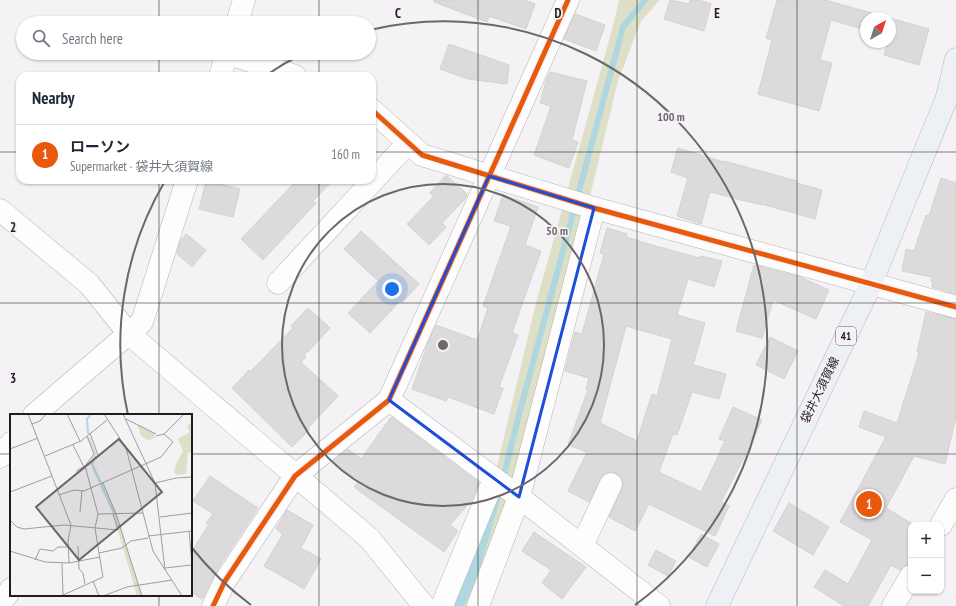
<!DOCTYPE html>
<html lang="en">
<head>
<meta charset="utf-8">
<style>
  :root { --surface:#fff; --page:#f2f2f3; --text:#1f2937; --muted:#747a83; --line:#e0e1e3; --accent:#ea580c }
  body { margin:0; font-family:"PT Sans Narrow","Noto Sans JP",sans-serif; background:var(--page); color:var(--text) }
  .controls { position:absolute; right:12px; bottom:12px; display:grid; overflow:hidden; border-radius:8px; box-shadow:0 1px 3px #0004 }
  .controls button { width:36px; height:36px; display:grid; place-items:center; padding:0; border:0; border-bottom:1px solid var(--line); background:var(--surface); color:var(--text); font:20px sans-serif }
  .compass { position:absolute; left:860px; top:12px; width:36px; height:36px; border-radius:50%; background:var(--surface); box-shadow:0 1px 3px #0004; rotate:39deg }
  .you { position:absolute; left:392px; top:289px; width:14px; height:14px; margin:-10px; border:3px solid #fff; border-radius:50%; background:#1a73e8; box-shadow:0 0 0 6px #1a73e833 }
  .badge { display:grid; place-items:center; width:26px; height:26px; border-radius:50%; background:var(--accent); color:#fff; font-size:13px; font-weight:700 }
  .pin { position:absolute; translate:-50% -50%; border:2px solid #fff; box-shadow:0 1px 4px #0006 }
  .list { margin:0; padding:0; list-style:none }
  h2 { display:flex; justify-content:space-between; align-items:center; height:52px; margin:0; padding:0 16px; font-size:17px }
  h2 small { font-size:13px; font-weight:400; color:var(--muted) }
  .list li { display:grid; grid-template-columns:26px 1fr auto; gap:12px; align-items:center; box-sizing:border-box; height:60px; padding:0 16px; border-top:1px solid var(--line) }
  .list b { display:block; font-size:15px; white-space:nowrap }
  .list p { margin:0; font-size:13px; white-space:nowrap; color:var(--muted) }
  .list em { font-size:13px; font-style:normal; color:var(--muted) }
  .icon { flex:none; width:22px; height:22px; fill:none; stroke:currentColor; stroke-width:2; stroke-linecap:round; stroke-linejoin:round }
  .map { position:relative; flex:none; width:956px; height:606px; overflow:hidden }
  .search { position:absolute; background:var(--surface); box-shadow:0 1px 3px #0004; left:16px; top:16px; width:360px; height:44px; display:flex; align-items:center; gap:10px; box-sizing:border-box; padding:0 14px; border-radius:22px; color:var(--muted); font-size:15px }
  .panel { position:absolute; background:var(--surface); box-shadow:0 1px 3px #0004; left:16px; top:72px; width:360px; height:112px; border-radius:12px }
  .map>svg:first-child { display:block }
</style>
</head>
<body>
<div class="map">
<svg width="956" height="606" viewBox="0 0 956 606">
  <rect width="100%" height="100%" fill="#f5f2f6"/>
  <path fill="#dddfc7" d="M619 0H660L641 21 618 81 557 332 475 606H441L494 479 536 303 613 26Z"/>
  <path fill="#aed7e0" d="M500 483 504 486 478 575 464 606H450Z"/>
  <g fill="none" stroke-linecap="round" stroke-linejoin="round">
    <path stroke="#aed7e0" stroke-width="6" d="M503 479 520 411 623 27 645 0"/>
  </g>
  <path fill="#dddadb" stroke="#d4d1d2" fill-rule="evenodd" d="M434 0H525L535 4 526 29 489 16 487 22 434 2Z
    M670 0 689 4 690 0H699L711 4 704 31 664 19Z
    M777 0H825L929 29 919 65 884 55 888 42H890V18H866V30L831 20 820 60 832 63 819 111 758 94 772 40 766 38Z
    M575 14 605 25 596 51 564 39Z
    M449 44 509 65 507 84 468 79 440 69Z
    M550 72 587 81 572 140 578 142 569 168 534 155 551 106 540 103 546 81Z
    M678 148 724 162V161L797 181V183L822 190 815 219 762 204V205L737 199 710 192 701 224 677 216 688 178 671 172Z
    M446 175 467 194 465 199 442 223 446 227 429 245 407 224 434 196 430 193Z
    M941 178 956 183V294L932 287 933 282H931L932 277 902 271 906 249 914 251 926 215 929 216Z
    M297 180H333L313 201 316 203 263 260 241 239Z
    M206 181 240 189 233 217 199 209Z
    M503 195 538 207 525 245 541 251 512 333 518 335 499 387 503 388 494 414 448 397 446 401 412 389 428 343 436 325 477 340 488 308 483 306 511 226 494 221Z
    M607 228 627 234 626 237 652 245 700 258 701 256 722 261 714 287 688 279 677 315 705 323 693 365 726 374 719 399 692 392 677 435 673 434 659 472 701 492 721 450H720L725 441 719 439 733 407 762 420 752 442 721 502 729 506 715 536 649 504 635 531 609 517 622 489 623 483 621 477 616 473 610 472 604 474 600 479 589 502 568 491 587 452 568 445 588 390 586 389 589 378 565 371 575 332 582 334 604 254 600 253ZM626 326 672 339 657 396 652 394 637 441 600 423Z
    M361 231 419 284 402 303 400 301 370 333 348 313 378 281 344 249Z
    M186 234 206 250 192 267 177 254 180 242Z
    M754 265 800 277 829 290 816 319 773 300 762 338 736 331Z
    M308 308 330 328 308 352 307 351 304 356 306 357 301 362 338 396 308 428 310 429 292 447 232 388 249 370 250 372 293 328 291 326Z
    M926 312 956 319V417L945 464 914 456 886 508 911 523V557L907 565 900 570 891 565 868 606H844L814 587 825 570 848 584 872 540 840 522 886 437 859 427 864 411 897 423 919 353 917 352Z
    M770 337 798 351 784 379 756 365Z
    M391 417 479 483 472 500 450 525 458 531 444 552 354 487 359 481 332 462 348 449 361 459Z
    M210 476 258 508 220 565 202 599 191 592V553L209 524 206 523 213 514 193 501Z
    M789 503 829 527 813 555 773 531Z
    M287 510 313 525 301 548 321 559 304 589 264 566 283 534 276 529Z
    M534 532 586 567 562 599 542 583 551 570 522 551Z
    M701 534 719 544 707 567 689 557Z
    M656 550 676 561 668 576 648 565Z"/>
  <g fill="none" stroke-linecap="round" stroke-linejoin="round">
    <g stroke="#b4b2b5" stroke-width="23">
      <path id="minor" d="M237 23 244 0
        M227 53 295 76
        M220 76 227 53
        M372 110 422 155 594 208 956 307
        M0 210 89 284 129 334 369 538 424 606
        M278 283 408 143
        M389 400 519 497 659 606
        M34 415 142 322 187 180
        M0 457 11 443
        M941 525 956 499
        M582 546 611 484
        M0 604 11 589
        M213 606 225 581 295 476 389 400 568 0
        M442 606 494 479
        M478 606 519 497 594 208
        M893 606 911 576"/>
    </g>
    <g stroke="#b4b9c1" stroke-width="23">
      <path id="major" d="M717 606 871 284 947 97 956 59"/>
    </g>
    <use href="#minor" stroke="#fefdfe" stroke-width="22"/>
    <use href="#major" stroke="#edf1f5" stroke-width="22"/>
    <g stroke="#f6f1f7" stroke-width="8">
      <path id="cycleway" d="M372 110 422 155 594 208 956 307
        M213 606 225 581 295 476 389 400 568 0"/>
    </g>
    <use href="#cycleway" stroke="#e8590c" stroke-width="5"/>
  </g>
  <path fill="none" stroke="#1d4ed8" stroke-width="3" stroke-linejoin="round" d="M489 176 594 208 519 497 389 400Z"/>
  <path fill="none" stroke="#1f1d20" stroke-width="1" stroke-opacity="0.55" d="M159 0V23M319 0V23M478 0V606M637 0V606M797 0V606M159 53V76M319 53V76M0 152H20M372 152H956M159 180V415M319 180V606M0 303H956M0 454H11M191 454H956M159 595V606"/>
  <g fill="none" stroke="#6a686b" stroke-width="2">
    <circle cx="443" cy="345" r="161"/>
    <path d="M251 605A323 323 0 0 1 192 548M128 415A323 323 0 0 1 165 181M265 76A323 323 0 0 1 304 53M370 30A323 323 0 0 1 635 605"/>
  </g>
  <g text-anchor="middle" stroke-width="3.5" stroke-linejoin="round" paint-order="stroke">
    <rect fill="#f6f1f7" stroke="#605d60" stroke-width="1" x="836" y="327" width="20" height="18" rx="3"/>
    <g font-size="11" font-weight="bold" fill="#1f1d20">
      <text x="846" y="340">41</text>
    </g>
    <g font-size="12" fill="#1f1d20" stroke="#f6f1f7">
      <text transform="translate(820 390) rotate(-64)" y="4">袋井大須賀線</text>
    </g>
  </g>
  <g transform="translate(10 414)">
    <rect width="182" height="182" fill="#f5f2f6"/>
    <path d="M182 8V38L176 40H178L176 60 166 61 164 58 166 50 173 37 168 25 180 18 177 12ZM127 10 144 19 145 24 138 26 131 22ZM77 23H80L87 40 83 49 106 98 132 182H127L103 100 80 48 84 41Z" fill="#dddfc7"/>
    <path fill="none" stroke="#aed7e0" stroke-width="2" d="M78 20 77 5 81 0M85 42 82 51 90 68M91 71 104 99"/>
    <path fill="none" stroke="#9f9da0" stroke-width="1" d="M18 0 61 111 58 127 59 149M57 0 70 27M94 0 116 34 143 137 172 182M113 0 145 69 155 156M116 5 146 20M22 10 30 7 36 0M80 19 88 41M146 22 154 20 174 0M63 31 74 53M0 35 28 24M35 42 71 27 97 6M75 52 84 40 77 22M66 57 75 52 88 100 85 114 89 139M93 69 106 100 132 182M145 69 166 64 182 63M0 78 42 62M49 81 64 76 74 77 151 43 163 28 154 20M70 98 72 76M88 100 133 99M150 103 182 99M0 106 7 113 14 115 54 111 108 116 103 100M179 117 182 150M138 122 182 117M68 132 69 155 73 159 75 170M0 137 35 148 59 149 90 143M25 146 30 135 43 137 48 133H58M52 149 53 181M155 154 182 151M83 167 89 182M51 182 93 163 89 139 112 134 121 127 138 124M93 182 117 173 162 166"/>
    <path fill="#6a686b" fill-opacity="0.15" stroke="#6a686b" stroke-width="2" d="M109 25 152 78 69 146 26 93Z"/>
    <rect width="182" height="182" fill="none" stroke="#1f1d20" stroke-width="2"/>
  </g>
  <g font-size="13" text-anchor="middle" font-weight="bold" fill="#1f1d20" stroke="#f6f1f7" stroke-width="3.5" stroke-linejoin="round" paint-order="stroke">
    <text x="398" y="18">C</text>
    <text x="558" y="18">D</text>
    <text x="717" y="18">E</text>
    <text x="13" y="232">2</text>
    <text x="13" y="383">3</text>
  </g>
  <circle cx="443" cy="345" r="6" fill="#6a686b" stroke="#f6f1f7" stroke-width="2"/>
  <g font-size="12" text-anchor="middle" font-weight="bold" fill="#6a686b" stroke="#f6f1f7" stroke-width="3.5" stroke-linejoin="round" paint-order="stroke">
    <text x="671" y="121">100 m</text>
    <text x="557" y="235">50 m</text>
  </g>
</svg>
<div class="controls">
<button>+</button>
<button>−</button>
</div>
<svg class="compass" viewBox="-18 -18 36 36"><path d="M0-13l5 13h-10z" fill="#e53935"/><path d="M0 13l5-13h-10z" fill="#747a83"/></svg>
<div class="you"></div>
<div class="pin badge" style="left:869px;top:504px">1</div>
<div class="search"><svg class="icon" aria-label="search" viewBox="0 0 24 24"><circle cx="10" cy="10" r="6"/><path d="M15 15l6 6"/></svg>Search here</div>
<section class="panel">
<h2>Nearby<small></small></h2>
<ul class="list">
<li><span class="badge">1</span><div><b>ローソン</b><p>Supermarket · 袋井大須賀線</p></div><em>160 m</em></li>
</ul>
</section>
</div>
</body>
</html>
